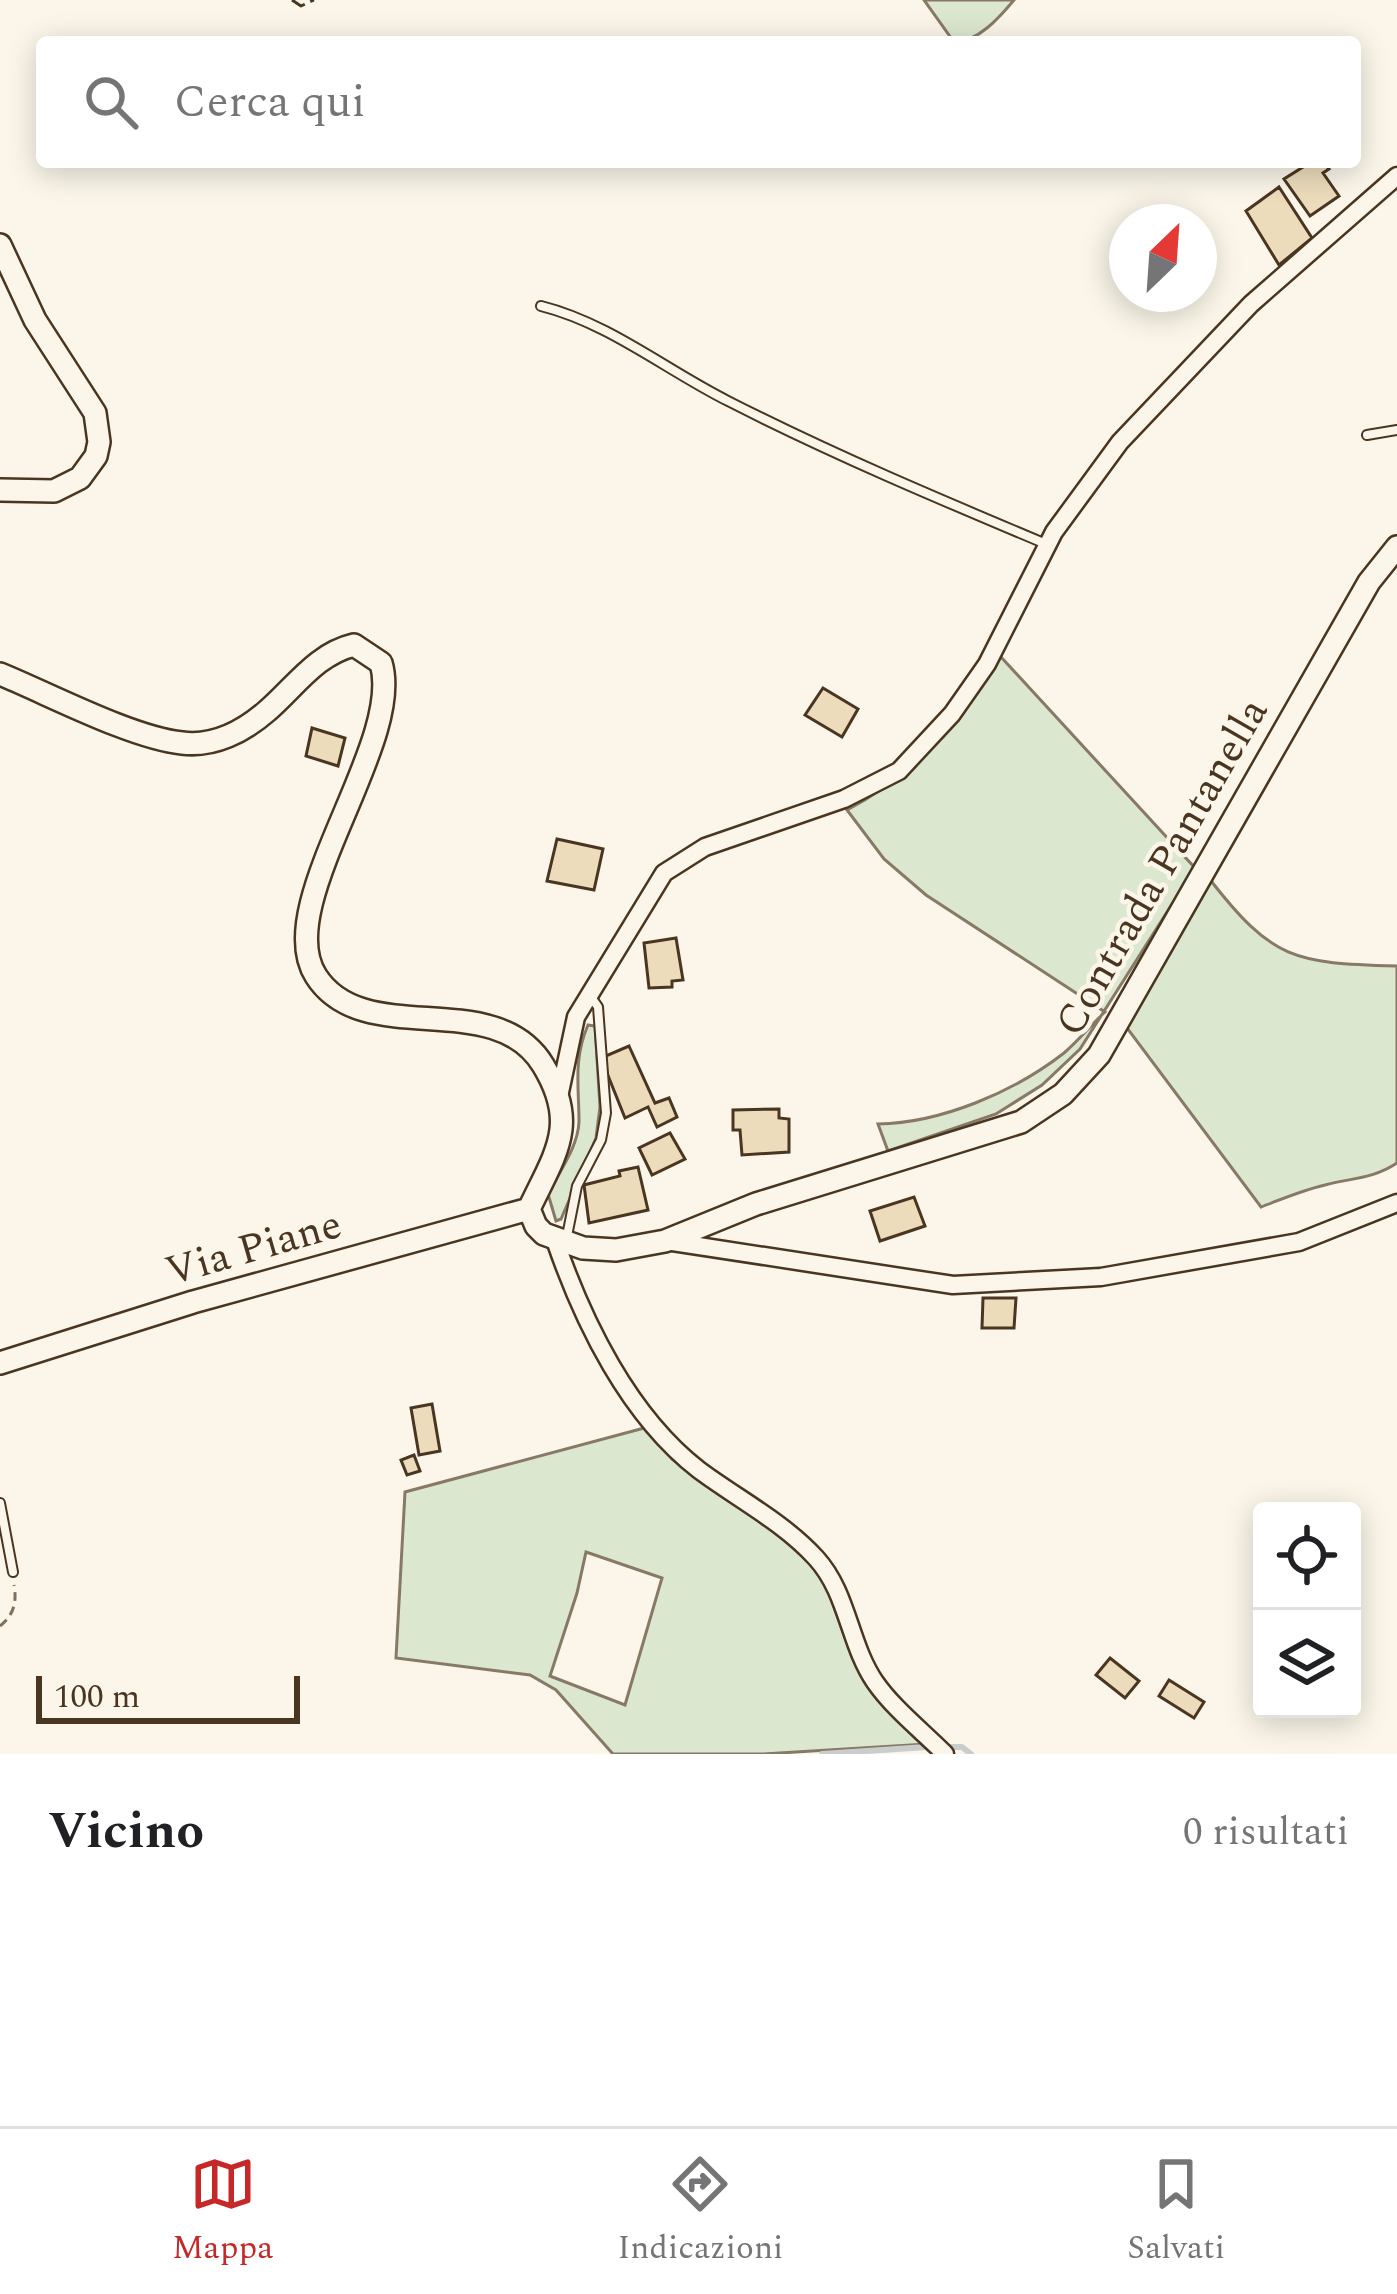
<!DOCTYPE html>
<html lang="it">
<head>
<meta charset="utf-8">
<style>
  :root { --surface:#fff; --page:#f2f2f2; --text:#202124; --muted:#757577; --line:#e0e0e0; --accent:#c62828 }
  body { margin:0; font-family:Spectral,serif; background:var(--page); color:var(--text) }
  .controls { position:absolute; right:36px; bottom:36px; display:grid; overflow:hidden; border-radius:12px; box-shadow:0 6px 30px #0003 }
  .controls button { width:108px; height:108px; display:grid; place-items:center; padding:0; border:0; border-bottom:3px solid var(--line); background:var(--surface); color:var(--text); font:60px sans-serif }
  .compass { position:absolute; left:1109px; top:204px; width:108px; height:108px; border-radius:50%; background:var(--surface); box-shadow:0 6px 30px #0003; rotate:25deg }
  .scale { position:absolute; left:36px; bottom:30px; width:264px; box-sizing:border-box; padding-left:12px; border:6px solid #4a3520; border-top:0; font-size:33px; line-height:42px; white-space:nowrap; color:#4a3520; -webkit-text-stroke:9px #fbf6e9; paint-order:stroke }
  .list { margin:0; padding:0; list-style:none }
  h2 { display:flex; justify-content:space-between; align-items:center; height:156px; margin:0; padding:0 48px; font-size:51px }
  h2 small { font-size:39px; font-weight:400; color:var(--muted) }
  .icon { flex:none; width:66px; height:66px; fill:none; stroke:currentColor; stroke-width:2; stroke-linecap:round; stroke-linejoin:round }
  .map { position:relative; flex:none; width:1397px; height:1754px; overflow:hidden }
  .search { position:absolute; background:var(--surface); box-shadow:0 6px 30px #0003; left:36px; right:36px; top:36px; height:132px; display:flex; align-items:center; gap:30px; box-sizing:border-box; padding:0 42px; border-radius:12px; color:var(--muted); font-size:45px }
  .sheet { height:372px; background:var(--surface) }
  nav { display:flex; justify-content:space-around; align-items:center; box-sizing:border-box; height:168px; border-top:3px solid var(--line); background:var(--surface); font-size:33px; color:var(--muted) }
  nav a { display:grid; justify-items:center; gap:6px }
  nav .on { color:var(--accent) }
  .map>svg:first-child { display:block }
</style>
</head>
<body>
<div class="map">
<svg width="1397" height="1754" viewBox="0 0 1397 1754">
  <rect width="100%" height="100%" fill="#fbf6e9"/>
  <path fill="#dce7d0" stroke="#887966" stroke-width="3" fill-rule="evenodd" d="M924 0H1014C999 18 978 42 954 42Z
    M1001 657 1195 868 1080 1049 1042 1085 996 1114 888 1151 878 1124C941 1123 1014 1092 1064 1053 1078 1041 1091 1025 1105 1012L926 895 884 859 847 810C915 775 957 719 1001 657Z
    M1208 877C1273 961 1294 963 1397 966V1163C1373 1179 1351 1178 1325 1185 1303 1190 1282 1199 1261 1207L1124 1024Z
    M588 1025 595 1026 600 1107 596 1138 561 1219 556 1221 548 1194C559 1172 578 1147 579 1122 579 1086 573 1060 588 1025Z
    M648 1427 672 1459 790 1543 811 1563 826 1585 852 1657 874 1689 927 1744 763 1754H613L556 1690 530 1675 396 1658 405 1492ZM586 1552 662 1578 625 1705 550 1676 577 1593Z"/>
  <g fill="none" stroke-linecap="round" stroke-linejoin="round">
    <path stroke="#c9cecd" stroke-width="6" d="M949 1747H962L971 1754
      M822 1754 927 1747"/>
  </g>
  <path fill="#ecdcbc" stroke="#4a3520" stroke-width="3" d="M1311 162H1323L1329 169 1323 173 1339 196 1310 216 1284 179Z
    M1279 187 1312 238 1279 265 1246 211Z
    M823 688 858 709 842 737 805 715Z
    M312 728 345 738 338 766 306 756Z
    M557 839 603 849 594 890 547 881Z
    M676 938 683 980 672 981V987L649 988 644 943Z
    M629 1046 655 1103 669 1098 677 1117 657 1127 648 1107 625 1118 601 1058Z
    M779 1109V1118L789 1119V1152L742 1155 740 1130H733V1110Z
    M670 1133 685 1159 652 1175 639 1148Z
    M638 1167 648 1210 589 1223 584 1185 620 1176 619 1171Z
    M914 1197 925 1226 880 1241 870 1211Z
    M983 1298H1016L1014 1328H982Z
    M432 1404 440 1451 419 1455 411 1408Z
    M414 1455 420 1471 407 1475 401 1460Z
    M1110 1658 1139 1681 1125 1698 1096 1675Z
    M1169 1680 1204 1702 1194 1718 1159 1696Z"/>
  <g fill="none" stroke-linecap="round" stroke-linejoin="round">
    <g stroke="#4a3520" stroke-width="12">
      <path id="service" d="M541 306C609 323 666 370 728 401 832 454 939 499 1046 544
        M1367 435 1397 430
        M567 1236 577 1186 601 1140 606 1113 598 1007 591 997
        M0 1503 13 1572"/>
    </g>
    <g stroke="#4a3520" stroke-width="21">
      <path id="minor" d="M560 1092 576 1017 664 873 705 847 844 799 899 771 952 714 987 664 1054 532 1120 442 1251 304 1397 176
        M555 1240C583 1322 629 1416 699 1470 738 1499 783 1522 816 1558 848 1593 849 1644 875 1682 893 1708 922 1731 945 1754
        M666 1241 953 1285 1101 1277 1299 1242 1397 1203"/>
    </g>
    <g stroke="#4a3520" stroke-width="26">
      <path id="tertiary" d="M0 245 35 320 95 413 99 442 96 456 80 478 54 491 0 490
        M0 674C49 694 132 738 182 743 214 747 244 731 267 711 295 687 316 654 354 645L381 663C405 744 270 905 316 976 364 1051 494 985 543 1065 579 1124 556 1152 529 1209
        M529 1209 536 1226 544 1234 583 1248 616 1250 665 1241 756 1204 1021 1122 1063 1094 1099 1055 1369 582 1397 547
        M0 1363 193 1302 529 1209"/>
    </g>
    <path stroke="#7f6f5c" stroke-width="3" stroke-dasharray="9 6" stroke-linecap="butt" d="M0 1626C14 1615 17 1602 14 1585"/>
    <use href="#service" stroke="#fbf6e9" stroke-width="8"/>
    <use href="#minor" stroke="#fbf6e9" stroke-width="16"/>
    <use href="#tertiary" stroke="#fbf6e9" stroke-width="21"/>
    <path stroke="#4a3520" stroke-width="3" stroke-dasharray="15 6" stroke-linecap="butt" d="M292 0 301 6 314 0"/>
  </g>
  <g text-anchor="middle" stroke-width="9" stroke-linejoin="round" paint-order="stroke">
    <g font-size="42" fill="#4a3520" stroke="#fbf6e9">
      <text transform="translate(1160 866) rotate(-60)" y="15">Contrada Pantanella</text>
      <text transform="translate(253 1246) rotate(-16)" y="15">Via Piane</text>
    </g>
  </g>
</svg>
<div class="controls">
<button><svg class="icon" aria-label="locate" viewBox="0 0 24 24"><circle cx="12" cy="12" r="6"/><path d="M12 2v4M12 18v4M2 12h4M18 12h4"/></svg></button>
<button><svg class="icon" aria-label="layers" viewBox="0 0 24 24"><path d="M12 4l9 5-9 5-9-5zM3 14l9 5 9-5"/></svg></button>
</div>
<svg class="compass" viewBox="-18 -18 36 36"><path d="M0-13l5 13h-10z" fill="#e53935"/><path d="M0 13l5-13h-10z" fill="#757577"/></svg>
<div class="scale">100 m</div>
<div class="search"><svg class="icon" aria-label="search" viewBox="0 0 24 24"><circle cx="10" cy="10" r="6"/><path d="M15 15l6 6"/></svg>Cerca qui</div>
</div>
<section class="sheet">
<h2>Vicino<small>0 risultati</small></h2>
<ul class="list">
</ul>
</section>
<nav>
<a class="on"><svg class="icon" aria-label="map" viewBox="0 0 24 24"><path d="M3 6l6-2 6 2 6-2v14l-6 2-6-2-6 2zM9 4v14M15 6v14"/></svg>Mappa</a>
<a><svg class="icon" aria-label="directions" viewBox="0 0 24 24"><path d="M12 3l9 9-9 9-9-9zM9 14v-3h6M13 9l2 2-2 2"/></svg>Indicazioni</a>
<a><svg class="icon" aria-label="saved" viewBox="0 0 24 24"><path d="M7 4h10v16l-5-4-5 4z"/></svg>Salvati</a>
</nav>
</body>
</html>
